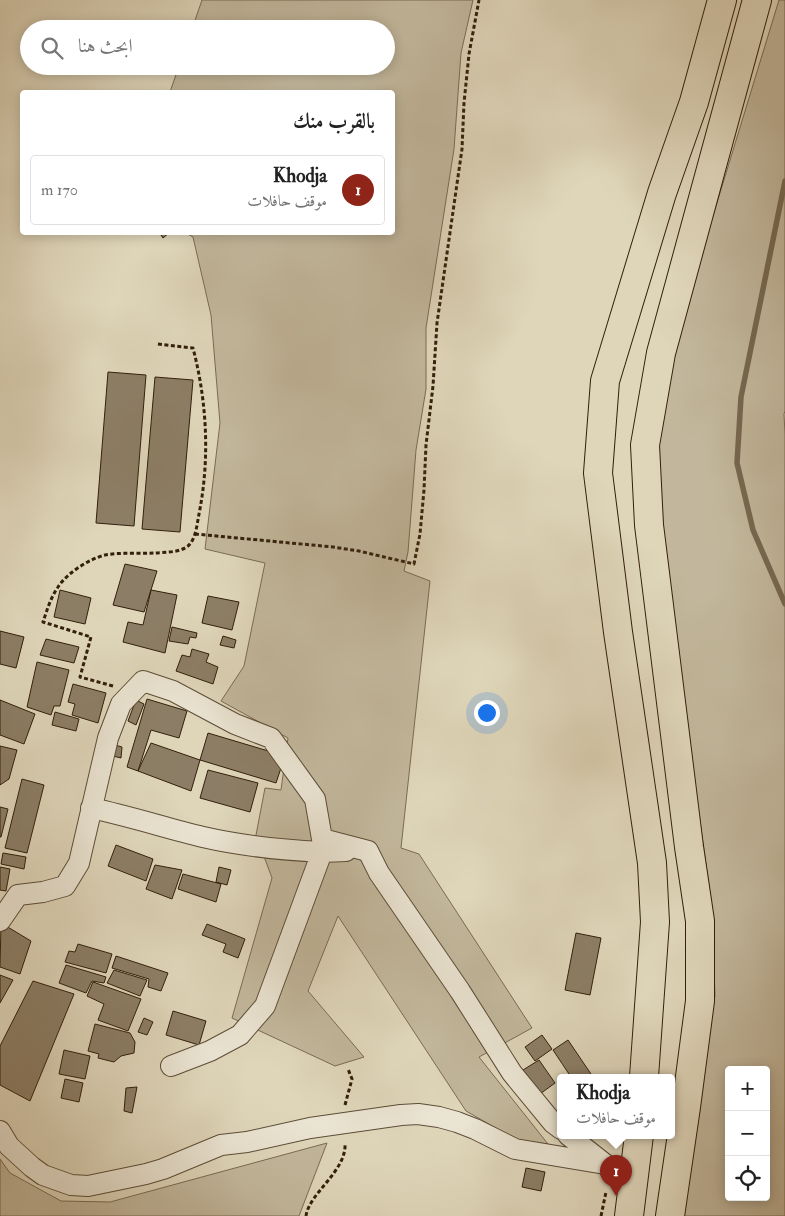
<!DOCTYPE html>
<html lang="ar">
<head>
<meta charset="utf-8">
<style>
  :root { --surface:#fff; --page:#f2f2f2; --text:#222; --muted:#767676; --line:#e0e0e0; --accent:#8f2418 }
  body { margin:0; font-family:"IM FELL Double Pica",Amiri,serif; background:var(--page); color:var(--text); direction:rtl }
  .controls { position:absolute; right:15px; bottom:15px; display:grid; overflow:hidden; border-radius:5px; box-shadow:0 2px 12px #0003 }
  .controls button { width:45px; height:45px; display:grid; place-items:center; padding:0; border:0; border-bottom:1px solid var(--line); background:var(--surface); color:var(--text); font:25px sans-serif }
  .you { position:absolute; left:486px; top:712px; width:18px; height:18px; margin:-12px; border:4px solid #fff; border-radius:50%; background:#1a73e8; box-shadow:0 0 0 8px #1a73e833 }
  .badge { display:grid; place-items:center; width:32px; height:32px; border-radius:50%; background:var(--accent); color:#fff; font-size:16px; font-weight:700 }
  .pin { position:absolute; translate:-50% -41px; filter:drop-shadow(0 1px 2px #0008) }
  .pin::after { content:''; position:absolute; top:26px; width:18px; height:15px; background:inherit; clip-path:polygon(0 0,100% 0,50% 100%) }
  .popup { position:absolute; left:557px; top:1074px; width:118px; height:65px; box-sizing:border-box; display:grid; place-content:center; border-radius:5px; background:var(--surface); filter:drop-shadow(0 1px 4px #0005); font-size:16px; white-space:nowrap; color:var(--muted) }
  .popup b { font-size:19px; color:var(--text) }
  .popup::after { content:''; position:absolute; left:50%; top:100%; margin-left:-10px; border:10px solid transparent; border-top-color:var(--surface) }
  .list { margin:0; padding:0; list-style:none }
  h2 { display:flex; justify-content:space-between; align-items:center; height:65px; margin:0; padding:0 20px; font-size:21px }
  h2 small { font-size:16px; font-weight:400; color:var(--muted) }
  .list li { display:grid; grid-template-columns:32px 1fr auto; gap:15px; align-items:center; box-sizing:border-box; height:70px; margin:0 10px 10px; padding:0 10px; border:1px solid var(--line); border-radius:5px }
  .list b { display:block; font-size:19px; white-space:nowrap }
  .list p { margin:0; font-size:16px; white-space:nowrap; color:var(--muted) }
  .list em { font-size:16px; font-style:normal; color:var(--muted) }
  .icon { flex:none; width:28px; height:28px; fill:none; stroke:currentColor; stroke-width:2; stroke-linecap:round; stroke-linejoin:round }
  .map { position:relative; flex:none; width:785px; height:1216px; overflow:hidden; direction:ltr }
  .search { position:absolute; background:var(--surface); box-shadow:0 2px 12px #0003; left:20px; top:20px; width:375px; height:55px; display:flex; align-items:center; gap:12px; box-sizing:border-box; padding:0 18px; border-radius:28px; color:var(--muted); font-size:19px }
  .panel { position:absolute; background:var(--surface); box-shadow:0 2px 12px #0003; left:20px; top:90px; width:375px; height:145px; border-radius:5px; direction:rtl }
  .map>svg:first-child { display:block }
</style>
</head>
<body>
<div class="map">
<svg width="785" height="1216" viewBox="0 0 785 1216">
  <rect width="100%" height="100%" fill="#dfd6ba"/>
  <filter id="stains"><feTurbulence type="fractalNoise" baseFrequency=".004" numOctaves="4"/><feColorMatrix values="0 0 0 0 .2 0 0 0 0 .09 0 0 0 0 .02 0 0 0 .5 -.17"/></filter>
  <radialGradient id="worn" r=".72"><stop offset=".6" stop-color="#630" stop-opacity="0"/><stop offset="1" stop-color="#630" stop-opacity=".3"/></radialGradient>
  <path fill="#c2b79c" stroke="#7a6b54" fill-rule="evenodd" d="M202 0H473L461 53 454 149 426 328V389L416 450 408 552 404 571 430 581 401 848 419 854 532 1028 479 1057 548 1144 517 1140 466 1111 338 916 308 991 364 1057 335 1066 232 1018 272 878 256 835 265 788 281 790 288 738 221 701 244 666 265 563 205 549 220 423 211 315 193 237 186 233 392 232V92H170L179 66H386V29H192Z
    M779 0H785V411L784 414 785 434V1216H670L700 1001 715 997 712 908 661 536 653 448 690 291ZM729 1070H766V1197H729Z
    M327 1143 299 1216H0V1159L10 1173 61 1201 110 1202Z"/>
  <g fill="none" stroke-linecap="round" stroke-linejoin="round">
    <path stroke="#766851" stroke-width="5.5" d="M785 181 741 397 737 463 753 530 785 604"/>
  </g>
  <path fill="#8c7e66" stroke="#321f0c" d="M159 232H170L163 238Z
    M108 372 146 375 134 526 96 523Z
    M155 377 193 380 180 532 142 529Z
    M125 564 157 571 144 612 113 605Z
    M60 590 91 598 85 624 54 617Z
    M151 590 177 595 165 653 123 642 128 622 143 625Z
    M208 596 239 602 232 630 202 623Z
    M172 627 197 633 196 638 190 637 188 644 169 641Z
    M0 631 24 637 16 668 0 664Z
    M223 636 236 640 234 648 220 645Z
    M46 639 79 647 74 663 40 655Z
    M192 649 209 654 206 662 218 667 213 684 176 671 182 655 190 657Z
    M37 662 69 670 60 706H54L51 715 27 707Z
    M73 684 106 693 98 723 72 715 75 704 68 702Z
    M147 699 187 711 179 738 151 730 138 771 127 767Z
    M0 700 35 714 24 744 0 735Z
    M136 700 144 704 136 725 128 721Z
    M55 712 79 719 76 731 52 725Z
    M208 733 285 756 276 783 200 760Z
    M151 743 200 760 191 791 138 771Z
    M115 745 122 747 121 758 113 756Z
    M0 746 17 750 9 779 0 785Z
    M208 770 258 783 250 812 200 798Z
    M22 779 44 785 27 853 5 848Z
    M0 807 8 809 1 837H0Z
    M116 845 153 859 146 881 108 866Z
    M3 853 26 857 24 869 1 864Z
    M155 865 182 870 172 899 146 889Z
    M0 867 10 869 6 891 0 890Z
    M219 867 231 870 227 885 216 882Z
    M183 874 221 884 216 902 178 889Z
    M1 923 31 941 20 974 0 967Z
    M207 924 245 939 238 958 223 952 226 944 202 935Z
    M576 933 601 938 590 995 565 990Z
    M78 944 112 954 106 973 65 962 69 951 75 952Z
    M116 956 168 973 161 991 148 987 149 979 112 968Z
    M66 965 106 977 104 983 92 981 86 993 59 983Z
    M114 970 147 980 140 996 107 983Z
    M0 975 13 980 0 1003Z
    M33 981 74 994 30 1101 0 1085V1046Z
    M93 982 141 999 128 1031 98 1020 104 1004 87 996Z
    M173 1011 206 1021 199 1045 166 1035Z
    M144 1018 153 1022 147 1035 138 1032Z
    M95 1024 130 1033 135 1042 134 1053 121 1056 114 1062 98 1058 99 1054 88 1051Z
    M542 1035 552 1049 535 1061 525 1047Z
    M568 1040 593 1077H571L553 1050Z
    M64 1050 90 1056 85 1079 59 1074Z
    M539 1060 555 1083 540 1094 523 1070Z
    M65 1079 83 1083 79 1102 61 1098Z
    M137 1087 132 1113 124 1111 126 1088Z
    M526 1168 545 1172 541 1191 522 1187Z"/>
  <g fill="none" stroke-linecap="round" stroke-linejoin="round">
    <g stroke="#5d4d38" stroke-width="22">
      <path id="street" d="M91 808C129 816 166 828 203 837 242 846 282 850 322 852
        M0 921 18 895 43 892 65 886 79 863 108 738 121 704 143 681 173 691 235 724 271 738 315 799 322 839 368 851 379 873 460 991 512 1073 553 1123 561 1129
        M171 1066 210 1051 240 1035 265 1006 322 852 346 851
        M0 1131 9 1146 32 1167 43 1175 71 1185 88 1186 146 1174 163 1169 221 1145 247 1142 310 1128 401 1115 418 1114 439 1117 457 1122 475 1129 515 1149 605 1164
        M568 1135 605 1164 631 1190"/>
    </g>
    <g stroke="#321f0c" stroke-width="30">
      <path id="highway" d="M644 1077 655 922 652 863 618 632 598 473 605 381 662 193 694 102 722 0
        M629 1216 639 1135
        M670 1216 686 1107 700 1001V921L689 847 649 525 645 445 661 353 757 0"/>
    </g>
    <path stroke="#321f0c" stroke-width="3" stroke-dasharray="4 2.5" stroke-linecap="butt" d="M195 534 333 547 359 551 414 564 420 534 424 490 426 445 433 386 437 323 462 149 464 103 469 54 479 0
      M113 686 80 677 91 637 43 622C47 610 51 597 58 587 67 573 89 559 105 555 121 552 139 554 155 553 165 552 179 553 188 546 196 539 197 524 199 514 210 459 207 402 193 348L157 344
      M345 1105 352 1079 348 1069
      M306 1216C309 1193 347 1171 345 1143
      M601 1216 606 1192"/>
    <use href="#street" stroke="#eae4d2" stroke-width="20"/>
    <use href="#highway" stroke="#dfd6ba" stroke-width="28"/>
  </g>
  <rect width="100%" height="100%" filter="url(#stains)"/>
  <rect width="100%" height="100%" fill="url(#worn)"/>
</svg>
<div class="controls">
<button>+</button>
<button>−</button>
<button><svg class="icon" aria-label="locate" viewBox="0 0 24 24"><circle cx="12" cy="12" r="6"/><path d="M12 2v4M12 18v4M2 12h4M18 12h4"/></svg></button>
</div>
<div class="you"></div>
<div class="pin badge" style="left:616px;top:1196px">1</div>
<div class="popup"><b>Khodja</b>موقف حافلات</div>
<div class="search"><svg class="icon" aria-label="search" viewBox="0 0 24 24"><circle cx="10" cy="10" r="6"/><path d="M15 15l6 6"/></svg>ابحث هنا</div>
<section class="panel">
<h2>بالقرب منك<small></small></h2>
<ul class="list">
<li><span class="badge">1</span><div><b>Khodja</b><p>موقف حافلات</p></div><em>170 m</em></li>
</ul>
</section>
</div>
</body>
</html>
